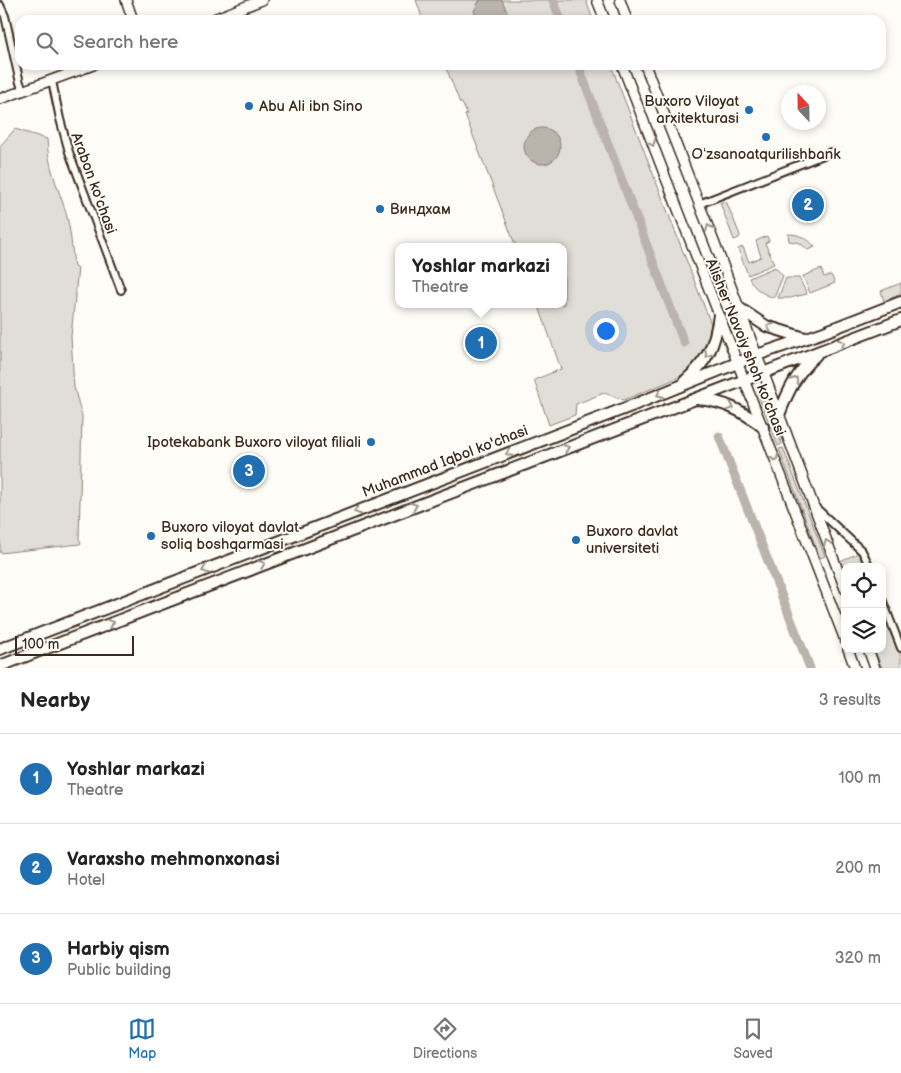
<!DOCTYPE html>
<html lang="en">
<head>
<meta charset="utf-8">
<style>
  :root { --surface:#fff; --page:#f2f2f2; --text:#222; --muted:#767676; --line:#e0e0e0; --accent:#1f6fb2 }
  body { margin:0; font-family:"Balsamiq Sans",sans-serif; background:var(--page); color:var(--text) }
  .controls { position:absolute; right:15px; bottom:15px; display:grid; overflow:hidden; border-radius:10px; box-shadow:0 2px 8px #0003 }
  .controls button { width:45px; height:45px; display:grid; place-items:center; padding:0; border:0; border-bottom:1px solid var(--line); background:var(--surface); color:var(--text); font:25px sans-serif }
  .compass { position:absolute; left:781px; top:85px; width:45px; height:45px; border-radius:50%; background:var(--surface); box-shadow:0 2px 8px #0003; rotate:338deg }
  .scale { position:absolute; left:15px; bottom:12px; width:119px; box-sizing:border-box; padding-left:5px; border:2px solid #3b2a1e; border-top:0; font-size:14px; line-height:18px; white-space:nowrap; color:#3b2a1e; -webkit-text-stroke:4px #fdfcf7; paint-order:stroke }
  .you { position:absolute; left:605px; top:330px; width:18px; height:18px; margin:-12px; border:4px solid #fff; border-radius:50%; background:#1a73e8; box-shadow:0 0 0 8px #1a73e833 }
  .badge { display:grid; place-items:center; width:32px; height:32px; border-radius:50%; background:var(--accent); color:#fff; font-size:16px; font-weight:700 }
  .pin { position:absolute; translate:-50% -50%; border:2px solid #fff; box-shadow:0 1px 5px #0006 }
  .popup { position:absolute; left:395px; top:243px; width:172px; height:65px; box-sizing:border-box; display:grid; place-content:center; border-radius:10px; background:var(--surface); filter:drop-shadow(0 1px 4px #0005); font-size:16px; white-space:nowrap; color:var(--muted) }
  .popup b { font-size:19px; color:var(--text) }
  .popup::after { content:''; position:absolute; left:50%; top:100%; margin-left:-10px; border:10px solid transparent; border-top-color:var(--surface) }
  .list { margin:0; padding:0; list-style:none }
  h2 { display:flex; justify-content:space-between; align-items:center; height:65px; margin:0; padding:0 20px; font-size:21px }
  h2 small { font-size:16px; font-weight:400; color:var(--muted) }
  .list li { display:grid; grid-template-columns:32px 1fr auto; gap:15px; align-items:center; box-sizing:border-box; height:90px; padding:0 20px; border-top:1px solid var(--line) }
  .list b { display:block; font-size:19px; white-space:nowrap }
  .list p { margin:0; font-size:16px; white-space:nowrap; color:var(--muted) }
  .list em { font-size:16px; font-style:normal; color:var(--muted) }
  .icon { flex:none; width:28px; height:28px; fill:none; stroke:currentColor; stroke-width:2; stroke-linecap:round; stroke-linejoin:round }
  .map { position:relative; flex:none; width:901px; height:668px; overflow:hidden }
  .search { position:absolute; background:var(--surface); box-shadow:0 2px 8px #0003; left:15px; right:15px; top:15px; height:55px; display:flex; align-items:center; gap:12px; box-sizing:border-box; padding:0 18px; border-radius:15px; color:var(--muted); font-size:19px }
  .sheet { height:335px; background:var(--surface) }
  nav { display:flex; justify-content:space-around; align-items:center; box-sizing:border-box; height:70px; border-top:1px solid var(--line); background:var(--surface); font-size:14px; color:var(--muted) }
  nav a { display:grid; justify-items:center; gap:2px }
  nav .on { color:var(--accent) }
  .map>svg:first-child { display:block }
</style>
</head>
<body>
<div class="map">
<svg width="901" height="668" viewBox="0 0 901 668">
  <rect width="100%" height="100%" fill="#fdfcf7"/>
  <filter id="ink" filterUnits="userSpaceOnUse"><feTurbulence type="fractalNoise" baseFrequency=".02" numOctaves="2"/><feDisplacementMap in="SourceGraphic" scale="10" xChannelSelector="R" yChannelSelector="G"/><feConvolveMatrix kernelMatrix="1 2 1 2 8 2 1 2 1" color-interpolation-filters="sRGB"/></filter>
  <g filter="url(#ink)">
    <path fill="#e1ded7" stroke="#8e847a" d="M416 0H586L593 20H423Z
      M445 65H611L711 324 710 334 704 350 698 360 687 372 675 379 624 400 604 393 576 404 575 415 549 425 534 380 561 369 538 304H564V247H516L465 115 467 114 462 103H460Z
      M15 129 47 139C48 168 58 186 66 213 71 231 72 249 74 267L78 268 71 336 74 387 82 416 79 539 81 542 80 544 0 553V146Z
      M726 201 740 235 739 238 734 240 720 203Z
      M788 234C799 234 808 238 815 247L808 250 800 243 789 241Z
      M767 236 769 241 765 243 774 264 748 275 738 249 743 247 749 262 761 257 756 241Z
      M775 267 783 276 774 298C763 294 754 289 749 278Z
      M821 269 824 277 831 275 835 283 810 293 803 276Z
      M786 278H799L807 294 790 298H778Z
      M901 283V294L884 301 881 291Z
      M759 389 782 444 778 446 757 392Z
      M783 448 825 556 820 558 779 449Z
      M859 553 867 567H845V573L840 561Z
      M882 607 901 657V668H882L874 649H882Z"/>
    <path fill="#bbb4ad" stroke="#887d74" d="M482 0H502L508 14 505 20H477L474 11 479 1Z
      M524 146a18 18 0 1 1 36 0a18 18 0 1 1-36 0Z"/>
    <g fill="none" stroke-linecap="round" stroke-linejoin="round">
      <path stroke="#bbb4ad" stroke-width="9" d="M553 0 561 20
        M578 65 684 343
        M719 436 810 668"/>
      <g stroke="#3b2a1e" stroke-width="10">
        <path id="street" d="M0 5 5 16 20 83 24 91
          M52 81 60 119 69 152 121 290
          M699 204 831 152
          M814 506 862 551 870 567
          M882 599 901 648"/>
      </g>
      <g stroke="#3b2a1e" stroke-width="12">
        <path id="secondary" d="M126 0 133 20
          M597 0 605 20
          M620 0 627 20
          M211 20 262 0
          M622 65 845 640
          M645 65 718 252 845 589
          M0 99 93 65
          M848 649 855 668
          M868 649 875 668"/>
      </g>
      <g stroke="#3b2a1e" stroke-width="14">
        <path id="primary" d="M739 308 766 326 805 338
          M685 381C708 361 715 345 719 315
          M697 399C724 401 743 411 763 427
          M779 415C788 391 797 372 816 355
          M0 649 631 406 757 355 824 332 901 302
          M0 666 901 320"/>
      </g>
      <use href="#street" stroke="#fdfcf7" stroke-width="6"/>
      <use href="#secondary" stroke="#fdfcf7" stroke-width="9"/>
      <use href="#primary" stroke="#fdfcf7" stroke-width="10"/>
    </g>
    <defs><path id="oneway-chevron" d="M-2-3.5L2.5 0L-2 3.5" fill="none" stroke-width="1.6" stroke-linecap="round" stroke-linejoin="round" transform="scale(1.25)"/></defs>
    <g stroke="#9c938a">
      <use href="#oneway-chevron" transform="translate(652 143) rotate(69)"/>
      <use href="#oneway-chevron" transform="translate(709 228) rotate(-112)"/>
      <use href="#oneway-chevron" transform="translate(770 327) rotate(-158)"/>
      <use href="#oneway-chevron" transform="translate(842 343) rotate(-21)"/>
      <use href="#oneway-chevron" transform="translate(708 354) rotate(118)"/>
      <use href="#oneway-chevron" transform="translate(795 380) rotate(-58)"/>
      <use href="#oneway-chevron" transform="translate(660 394) rotate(157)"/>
      <use href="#oneway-chevron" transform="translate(731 407) rotate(23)"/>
      <use href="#oneway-chevron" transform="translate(566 448) rotate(-21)"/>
      <use href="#oneway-chevron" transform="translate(509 453) rotate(159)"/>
      <use href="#oneway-chevron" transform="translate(775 458) rotate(69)"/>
      <use href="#oneway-chevron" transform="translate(414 506) rotate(-21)"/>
      <use href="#oneway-chevron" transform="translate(357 511) rotate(159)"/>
      <use href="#oneway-chevron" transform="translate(827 543) rotate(-111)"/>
      <use href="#oneway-chevron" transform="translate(262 564) rotate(-21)"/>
      <use href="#oneway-chevron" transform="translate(205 570) rotate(159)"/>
      <use href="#oneway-chevron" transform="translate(111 623) rotate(-21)"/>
    </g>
  </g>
  <g fill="#1f6fb2" stroke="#fdfcf7" stroke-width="2">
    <circle cx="249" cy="106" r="5"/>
    <circle cx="749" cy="110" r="5"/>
    <circle cx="766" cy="137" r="5"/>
    <circle cx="380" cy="209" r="5"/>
    <circle cx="371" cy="442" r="5"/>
    <circle cx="151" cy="536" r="5"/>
    <circle cx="576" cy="540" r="5"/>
  </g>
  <g text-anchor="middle" stroke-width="4" stroke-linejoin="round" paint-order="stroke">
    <g font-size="15" fill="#3b2a1e" stroke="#fdfcf7" text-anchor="start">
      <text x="739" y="106" text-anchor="end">Buxoro Viloyat<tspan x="739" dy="17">arxitekturasi</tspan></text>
      <text x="259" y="111">Abu Ali ibn Sino</text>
      <text x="766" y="159" text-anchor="middle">Oʻzsanoatqurilishbank</text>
      <text x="390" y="214">Виндхам</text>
      <text x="361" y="447" text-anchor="end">Ipotekabank Buxoro viloyat filiali</text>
      <text x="161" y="532">Buxoro viloyat davlat<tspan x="161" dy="17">soliq boshqarmasi</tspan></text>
      <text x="586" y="536">Buxoro davlat<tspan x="586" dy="17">universiteti</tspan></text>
    </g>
    <g font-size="15" fill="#3b2a1e" stroke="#fdfcf7">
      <text transform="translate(94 183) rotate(70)" y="5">Arabon ko'chasi</text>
      <text transform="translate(746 347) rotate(68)" y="5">Alisher Navoiy shoh ko'chasi</text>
      <text transform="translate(445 461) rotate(-21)" y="5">Muhammad Iqbol ko'chasi</text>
    </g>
  </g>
</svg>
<div class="controls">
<button><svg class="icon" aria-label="locate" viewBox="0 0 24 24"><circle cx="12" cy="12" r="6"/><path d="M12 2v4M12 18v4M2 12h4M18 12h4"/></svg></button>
<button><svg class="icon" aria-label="layers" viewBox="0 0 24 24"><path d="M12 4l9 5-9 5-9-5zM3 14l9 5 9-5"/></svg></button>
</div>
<svg class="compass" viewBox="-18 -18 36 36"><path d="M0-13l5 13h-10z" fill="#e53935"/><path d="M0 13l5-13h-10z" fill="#767676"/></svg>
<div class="scale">100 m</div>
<div class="you"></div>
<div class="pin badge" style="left:481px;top:343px">1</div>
<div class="popup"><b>Yoshlar markazi</b>Theatre</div>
<div class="pin badge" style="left:808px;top:205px">2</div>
<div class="pin badge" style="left:249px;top:471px">3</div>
<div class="search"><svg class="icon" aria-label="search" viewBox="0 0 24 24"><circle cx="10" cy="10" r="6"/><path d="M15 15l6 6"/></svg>Search here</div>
</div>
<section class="sheet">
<h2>Nearby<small>3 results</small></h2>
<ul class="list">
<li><span class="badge">1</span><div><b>Yoshlar markazi</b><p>Theatre</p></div><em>100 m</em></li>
<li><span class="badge">2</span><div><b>Varaxsho mehmonxonasi</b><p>Hotel</p></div><em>200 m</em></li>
<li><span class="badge">3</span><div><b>Harbiy qism</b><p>Public building</p></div><em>320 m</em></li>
</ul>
</section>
<nav>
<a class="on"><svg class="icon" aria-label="map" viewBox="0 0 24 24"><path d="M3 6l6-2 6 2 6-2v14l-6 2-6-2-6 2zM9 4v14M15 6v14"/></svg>Map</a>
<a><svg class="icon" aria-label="directions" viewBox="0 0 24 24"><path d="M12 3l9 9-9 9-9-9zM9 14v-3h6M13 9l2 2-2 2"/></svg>Directions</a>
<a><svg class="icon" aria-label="saved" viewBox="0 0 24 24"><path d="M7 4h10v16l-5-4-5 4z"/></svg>Saved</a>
</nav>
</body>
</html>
